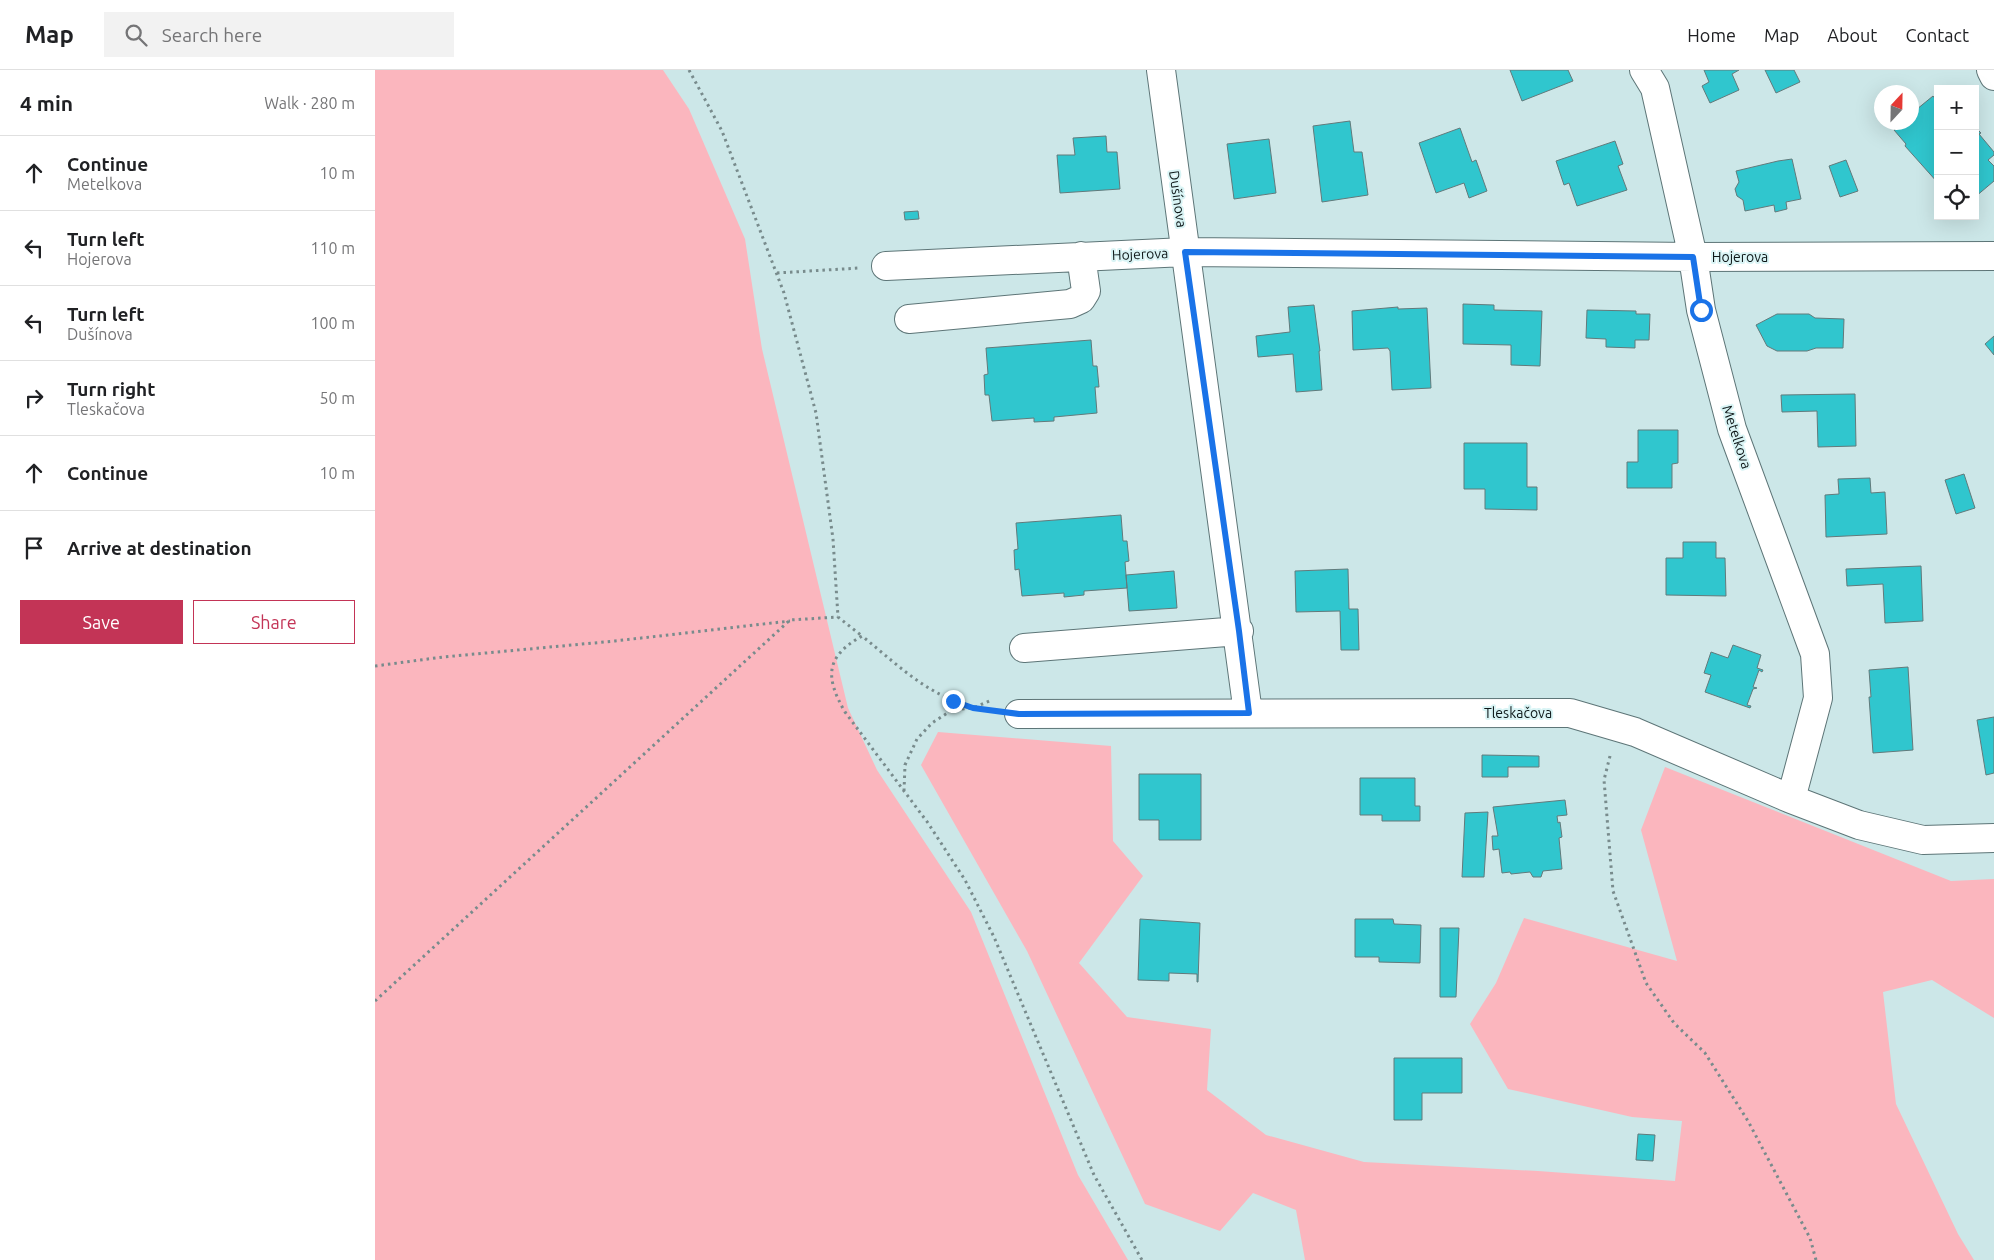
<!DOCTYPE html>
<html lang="en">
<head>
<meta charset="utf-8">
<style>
  :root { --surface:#fff; --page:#f2f2f2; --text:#202124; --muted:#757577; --line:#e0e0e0; --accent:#c33456 }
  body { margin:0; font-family:Ubuntu,sans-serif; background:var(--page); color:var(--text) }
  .controls { position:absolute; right:15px; top:15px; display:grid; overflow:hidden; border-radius:0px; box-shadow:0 5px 20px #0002 }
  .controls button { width:45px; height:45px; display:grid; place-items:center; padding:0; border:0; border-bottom:1px solid var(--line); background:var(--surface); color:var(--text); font:25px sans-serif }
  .compass { position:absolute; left:1499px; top:15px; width:45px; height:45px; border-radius:50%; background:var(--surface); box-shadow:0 5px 20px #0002; rotate:22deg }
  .stop { position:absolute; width:15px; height:15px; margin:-11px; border:4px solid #1a73e8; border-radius:50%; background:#fff }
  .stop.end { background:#1a73e8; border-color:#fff; box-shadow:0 1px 5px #0008 }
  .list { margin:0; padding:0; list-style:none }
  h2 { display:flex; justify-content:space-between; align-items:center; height:65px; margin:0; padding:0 20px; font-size:21px }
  h2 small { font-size:16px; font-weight:400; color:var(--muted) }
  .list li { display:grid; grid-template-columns:32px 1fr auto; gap:15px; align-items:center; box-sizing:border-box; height:75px; padding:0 20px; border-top:1px solid var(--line) }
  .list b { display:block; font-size:19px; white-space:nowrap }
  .list p { margin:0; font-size:16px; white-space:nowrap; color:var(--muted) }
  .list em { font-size:16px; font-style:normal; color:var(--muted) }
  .actions { display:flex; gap:10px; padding:15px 20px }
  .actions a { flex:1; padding:11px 0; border:1px solid var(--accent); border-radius:0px; text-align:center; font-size:18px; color:var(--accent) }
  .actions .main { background:var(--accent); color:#fff }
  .icon { flex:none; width:28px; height:28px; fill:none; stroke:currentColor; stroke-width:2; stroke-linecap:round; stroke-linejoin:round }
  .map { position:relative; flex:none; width:1619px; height:1190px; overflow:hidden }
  header { display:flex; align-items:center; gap:30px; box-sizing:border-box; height:70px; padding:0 25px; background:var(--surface); border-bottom:1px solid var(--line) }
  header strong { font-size:24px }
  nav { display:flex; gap:28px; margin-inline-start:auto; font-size:18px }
  .search { width:350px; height:45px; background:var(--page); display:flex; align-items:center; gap:12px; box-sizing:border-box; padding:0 18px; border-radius:0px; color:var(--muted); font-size:19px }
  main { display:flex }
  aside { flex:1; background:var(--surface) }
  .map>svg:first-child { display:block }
</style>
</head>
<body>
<header>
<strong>Map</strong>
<div class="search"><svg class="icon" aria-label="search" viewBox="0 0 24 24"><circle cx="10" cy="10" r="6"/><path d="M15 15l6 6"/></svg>Search here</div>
<nav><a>Home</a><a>Map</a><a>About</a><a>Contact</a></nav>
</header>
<main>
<aside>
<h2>4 min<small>Walk · 280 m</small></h2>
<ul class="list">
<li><svg class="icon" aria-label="ahead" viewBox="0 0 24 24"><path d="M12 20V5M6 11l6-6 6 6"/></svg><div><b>Continue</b><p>Metelkova</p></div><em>10 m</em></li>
<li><svg class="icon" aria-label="left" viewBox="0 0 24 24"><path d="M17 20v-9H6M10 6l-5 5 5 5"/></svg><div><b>Turn left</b><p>Hojerova</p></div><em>110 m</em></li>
<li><svg class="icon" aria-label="left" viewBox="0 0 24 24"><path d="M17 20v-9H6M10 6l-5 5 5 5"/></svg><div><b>Turn left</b><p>Dušínova</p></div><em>100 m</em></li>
<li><svg class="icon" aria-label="right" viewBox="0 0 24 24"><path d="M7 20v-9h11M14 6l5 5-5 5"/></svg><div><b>Turn right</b><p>Tleskačova</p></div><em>50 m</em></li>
<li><svg class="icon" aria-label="ahead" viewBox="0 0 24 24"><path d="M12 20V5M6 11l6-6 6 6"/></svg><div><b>Continue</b></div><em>10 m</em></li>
<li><svg class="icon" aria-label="arrive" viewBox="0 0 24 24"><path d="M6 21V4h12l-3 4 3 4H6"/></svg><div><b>Arrive at destination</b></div></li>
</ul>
<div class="actions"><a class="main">Save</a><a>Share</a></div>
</aside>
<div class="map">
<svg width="1619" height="1190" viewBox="0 0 1619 1190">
  <rect width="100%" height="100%" fill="#cce7e8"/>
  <path fill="#fbb6be" d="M0 0H288L314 39 370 169 387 279 473 638 502 700 596 842 703 1105 753 1190H0Z
    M563 662 736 676 738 771 768 806 704 893 752 947 836 959 832 1020 891 1065 989 1092 1163 1101 1300 1111 1307 1051 1257 1047 1133 1019 1095 954 1121 913 1149 848 1302 891 1266 760 1290 697 1576 811 1619 809V948L1557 910 1508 922 1521 1034 1583 1164 1599 1190H930L921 1140 878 1123 845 1161 770 1134 652 881 546 695Z"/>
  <path fill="#30c6ce" stroke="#627a7b" d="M1135 0H1193L1198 11 1147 31Z
    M1329 0H1364L1357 4 1364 20 1335 33 1327 16 1334 12Z
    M1390 0H1419L1425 12 1401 23Z
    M1558 26 1563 32V113L1530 76 1531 74 1519 60 1527 52H1536V44Z
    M975 51 979 82H987L993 125 947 132 938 56Z
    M1600 57 1606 63 1604 64 1619 82V85L1613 90 1619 96V111L1600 127Z
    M1085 58 1097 92 1101 90 1112 121 1094 128 1089 113 1061 123 1044 73Z
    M731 66 732 82H742L745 119 685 123 682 85H700L698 68Z
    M894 69 901 123 859 129 852 74Z
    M1240 71 1248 94 1243 96 1252 120 1202 136 1194 113 1189 115 1181 91Z
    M1417 89 1426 129 1411 132 1412 139 1400 142 1399 135 1370 141 1368 130 1362 126 1360 119 1364 112 1361 101 1403 91Z
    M1471 90 1483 121 1465 127 1454 96Z
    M543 141 544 149 530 150 529 142Z
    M1088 234 1119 235V240L1167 241 1165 296 1136 295V275L1088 274Z
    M939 235 945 281H944L947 320 921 322 918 284 883 287 881 266 915 262 913 237Z
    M1023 237V239L1052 238 1056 318 1017 320 1015 281 1013 278 978 280 977 241Z
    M1212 240 1261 241V244H1275L1274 270H1260V278L1231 277V269L1211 268Z
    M1402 244H1434L1440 248 1469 249 1468 278H1441L1432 281H1402L1392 276 1381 255Z
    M1619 266V285L1610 274Z
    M716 270 718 296H722L724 317H720L722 343 679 347V351L659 352V348L617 351 614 325H610L609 305 613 304 611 278Z
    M1480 324 1481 376 1443 377 1442 341 1407 342 1406 325Z
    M1263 360H1303V393L1297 394V418H1252V392H1263Z
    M1089 373H1152V417H1162V440L1110 439V419H1089Z
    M1589 404 1600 438 1581 444 1570 410Z
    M1495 408 1496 423 1510 422 1512 464 1451 467 1450 425 1464 424 1463 409Z
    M746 445 748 471H752L754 491 750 492 752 518 709 521V525L689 527V523L647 526 644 499 640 500 639 480 643 479 641 453Z
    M1308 472H1341V488H1350L1351 526 1291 525V488H1308Z
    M1546 496 1548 551 1510 553 1508 514 1472 516 1471 499Z
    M973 499 974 539H983L984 580H966L965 541 921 542 920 501Z
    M799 501 802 538 754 541 751 505Z
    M1358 575 1386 585 1382 598 1388 600 1387 602 1384 600 1378 617 1382 618 1378 619 1372 635 1376 636 1375 638 1330 622 1336 605 1329 603 1336 582 1353 588Z
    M1533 597 1538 680 1498 683 1494 627H1496L1494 600Z
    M1619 647V703L1611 705 1602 650Z
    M1107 685 1164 686V697H1133V707H1107Z
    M764 704H826V770H784V750H764Z
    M985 708H1040V736H1045V751H1007V745H985Z
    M1190 730 1192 745 1182 746 1183 753 1185 752 1187 767 1184 768 1187 799 1168 801 1166 807H1158L1155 802 1136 804 1135 802 1127 803 1124 779 1118 780 1117 766H1123L1118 737Z
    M1113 742 1109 807H1087L1090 743Z
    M765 849 825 853 823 912H822V904L794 903V911L763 910Z
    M980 849H1018L1019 854 1046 855 1045 893 1004 892V887H980Z
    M1065 858H1084L1081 927H1065Z
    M1019 988H1087V1023H1047V1050H1019Z
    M1263 1064 1280 1065 1278 1091 1261 1090Z"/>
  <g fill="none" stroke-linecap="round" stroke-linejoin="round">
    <g stroke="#5d7577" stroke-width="30">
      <path id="minor" d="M786 0 873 643
        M1269 0 1280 18 1318 187 1326 240 1357 359 1440 584 1443 628 1416 729
        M1616 0 1619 6
        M511 196 810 182 1318 187 1619 186
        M534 249 695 234 706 229 711 221 706 186
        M649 578 864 561
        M644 644 1195 643 1260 662 1416 729 1484 755 1548 770 1619 768"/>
    </g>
    <path stroke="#788b8c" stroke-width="3" stroke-dasharray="2.5 4" stroke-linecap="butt" d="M314 0 347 61 409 223 441 343 458 469 463 547 487 566
      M402 203 484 198
      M0 596 68 587 240 571 415 551
      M614 640C559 632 529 600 487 566 450 587 450 607 470 642L553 753 590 810 619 867 719 1105 767 1190
      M1235 686 1229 710 1238 821 1271 913 1299 953 1330 983 1373 1051 1435 1168 1441 1190
      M529 721 530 695 542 669 557 653 577 640 598 638 617 630
      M0 931 415 550 463 547"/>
    <use href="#minor" stroke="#fff" stroke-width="28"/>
  </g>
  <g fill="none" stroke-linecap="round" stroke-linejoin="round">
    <path stroke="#1a73e8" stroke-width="6" d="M578 631 598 638 644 644 874 643 864 561 810 182 1318 187 1326 240"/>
  </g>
  <g text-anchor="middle" stroke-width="4" stroke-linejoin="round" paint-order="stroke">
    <g font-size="14" fill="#0e1718" stroke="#d9f4f5">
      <text transform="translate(803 129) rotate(82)" y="5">Dušínova</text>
      <text transform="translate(765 184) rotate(-2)" y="5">Hojerova</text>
      <text x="1365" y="192">Hojerova</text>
      <text transform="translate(1362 367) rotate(72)" y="5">Metelkova</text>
      <text x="1143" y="648">Tleskačova</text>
    </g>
  </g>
</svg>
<div class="controls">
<button>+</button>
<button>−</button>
<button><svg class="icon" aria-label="locate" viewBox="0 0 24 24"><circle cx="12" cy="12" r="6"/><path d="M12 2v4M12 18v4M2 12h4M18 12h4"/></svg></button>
</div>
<svg class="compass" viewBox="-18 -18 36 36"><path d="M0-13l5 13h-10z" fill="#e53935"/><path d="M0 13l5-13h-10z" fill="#757577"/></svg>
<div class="stop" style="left:1326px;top:240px"></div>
<div class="stop end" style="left:578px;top:631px"></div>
</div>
</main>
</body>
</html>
